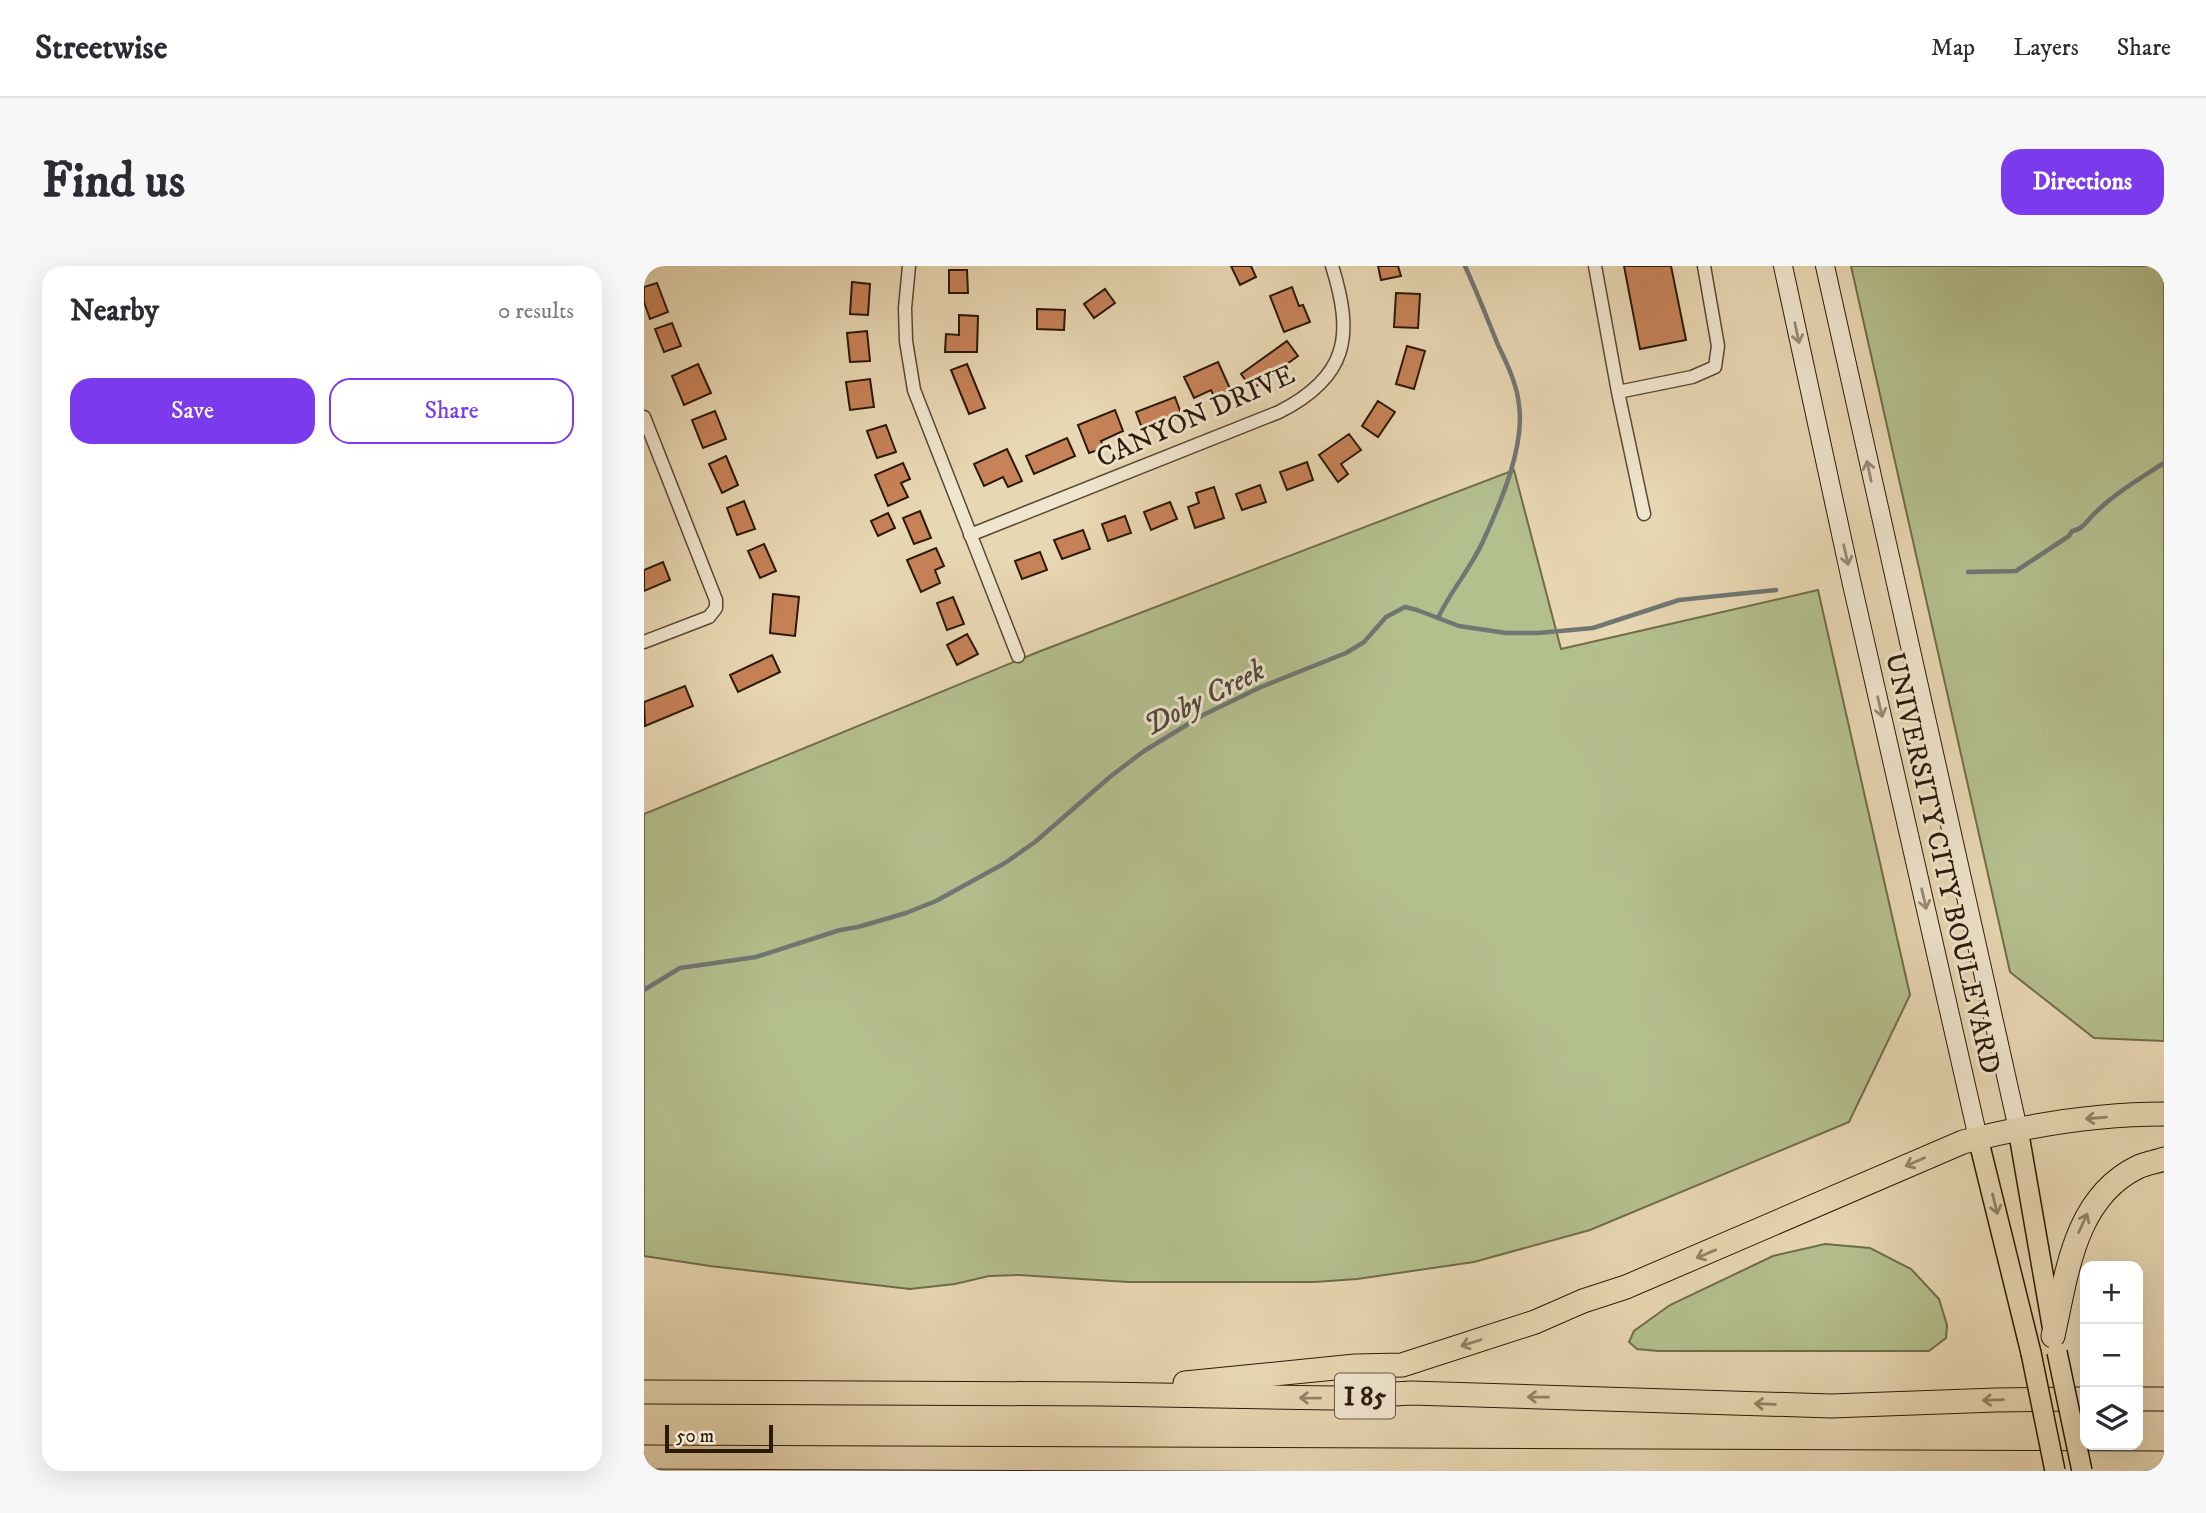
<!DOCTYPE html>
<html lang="en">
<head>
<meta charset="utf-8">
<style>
  :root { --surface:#fff; --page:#f7f7f7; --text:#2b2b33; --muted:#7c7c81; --line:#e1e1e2; --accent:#7c3aed }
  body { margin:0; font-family:"IM FELL DW Pica",serif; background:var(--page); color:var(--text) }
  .controls { position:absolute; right:21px; bottom:21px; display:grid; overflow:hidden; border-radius:14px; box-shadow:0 7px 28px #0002 }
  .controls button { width:63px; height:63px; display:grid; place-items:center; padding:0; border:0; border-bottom:2px solid var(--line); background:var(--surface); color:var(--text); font:35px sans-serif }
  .scale { position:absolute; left:21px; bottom:18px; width:108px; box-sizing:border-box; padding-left:7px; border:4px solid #2b1909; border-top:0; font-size:19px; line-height:24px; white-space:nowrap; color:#2b1909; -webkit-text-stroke:5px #f0e5ce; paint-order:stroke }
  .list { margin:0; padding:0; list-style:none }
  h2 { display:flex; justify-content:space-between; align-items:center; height:91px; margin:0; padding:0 28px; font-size:30px }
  h2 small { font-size:23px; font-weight:400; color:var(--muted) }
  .actions { display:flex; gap:14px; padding:21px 28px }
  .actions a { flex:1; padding:16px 0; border:2px solid var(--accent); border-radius:21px; text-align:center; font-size:24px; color:var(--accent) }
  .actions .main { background:var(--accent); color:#fff }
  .icon { flex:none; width:38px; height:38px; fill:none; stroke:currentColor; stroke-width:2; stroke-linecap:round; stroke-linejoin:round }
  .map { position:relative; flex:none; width:1520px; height:1205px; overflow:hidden; border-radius:21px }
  header { display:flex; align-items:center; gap:42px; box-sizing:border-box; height:98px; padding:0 35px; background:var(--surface); border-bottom:2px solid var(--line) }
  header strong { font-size:33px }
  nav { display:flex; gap:38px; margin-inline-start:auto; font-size:24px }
  .intro { display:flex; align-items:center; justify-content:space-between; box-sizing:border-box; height:168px; padding:0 42px }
  h1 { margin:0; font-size:49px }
  .button { padding:18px 32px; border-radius:21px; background:var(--accent); color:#fff; font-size:24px; font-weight:700 }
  main { display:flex; gap:42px; padding:0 42px }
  aside { flex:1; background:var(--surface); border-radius:21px; box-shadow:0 7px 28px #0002 }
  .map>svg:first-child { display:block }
</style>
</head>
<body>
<header>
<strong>Streetwise</strong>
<nav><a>Map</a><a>Layers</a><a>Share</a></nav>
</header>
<div class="intro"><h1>Find us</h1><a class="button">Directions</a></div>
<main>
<aside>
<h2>Nearby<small>0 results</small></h2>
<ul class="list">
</ul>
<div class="actions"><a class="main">Save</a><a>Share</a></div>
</aside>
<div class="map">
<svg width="1520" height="1205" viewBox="0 0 1520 1205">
  <rect width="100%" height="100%" fill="#e8d7b3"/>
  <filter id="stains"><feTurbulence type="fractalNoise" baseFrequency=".00286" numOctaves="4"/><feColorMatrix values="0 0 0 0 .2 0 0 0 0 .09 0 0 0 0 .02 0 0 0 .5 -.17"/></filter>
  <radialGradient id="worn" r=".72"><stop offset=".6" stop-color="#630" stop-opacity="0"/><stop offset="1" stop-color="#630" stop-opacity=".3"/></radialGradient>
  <path fill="#b4bf8e" stroke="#706c4c" stroke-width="2" d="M1207 0H1520V775L1450 772 1366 706Z
    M870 204 917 383 1174 324 1266 729 1205 856 946 964 830 996 713 1013 671 1016H484L375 1009 345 1010 311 1018 266 1023 66 1000 0 990V548L394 386Z
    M1181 978 1226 982 1267 1003 1295 1033 1303 1059 1302 1072 1285 1085H1014L993 1083 985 1076 990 1065 1026 1039 1129 990Z"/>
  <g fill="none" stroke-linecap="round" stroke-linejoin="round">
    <path stroke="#707773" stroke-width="4.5" d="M1324 306 1372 305 1425 270 1428 265C1439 264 1445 252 1453 245 1473 226 1497 212 1520 197
      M794 352C807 324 828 301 840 273 857 236 881 180 875 139 873 118 863 98 854 79 843 52 833 26 821 0
      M0 724 36 702 112 691 196 664 214 661 262 647 292 635 361 597 391 576 467 510 500 485 559 449 617 421 702 387 720 376 742 351 761 341 773 344 815 360 862 367H894L949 362 1035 334 1132 324"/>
  </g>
  <path fill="#c78258" stroke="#2b1909" stroke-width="2" d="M587 0H607L612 11 596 19Z
    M734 0H754L757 10 737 14Z
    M980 0H1027L1042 74 996 83Z
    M305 4H323L324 27H305Z
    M208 16 226 18 224 49 206 48Z
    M13 17 24 46 6 53 0 36V21Z
    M648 21 655 40 659 39 666 56 640 66 626 30Z
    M461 23 471 37 450 52 440 38Z
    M752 27 776 28 774 62 750 61Z
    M393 43 421 44 420 64 393 63Z
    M315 49 334 50 333 86H301L302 68 315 69Z
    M28 57 37 80 20 86 11 63Z
    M223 65 226 95 206 96 203 67Z
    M643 75 654 90 608 123 597 108Z
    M763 80 781 85 770 123 752 118Z
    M574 96 588 127 572 135 567 124 550 132 540 111Z
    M54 98 67 127 40 139 28 110Z
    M323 98 341 142 325 148 307 104Z
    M226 113 230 141 206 144 202 116Z
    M531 131 538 150 499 165 492 146Z
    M734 135 751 146 734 171 718 160Z
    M471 144 479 165 457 175 460 182 445 187 434 159Z
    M71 145 82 173 59 182 48 154Z
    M242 159 252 186 233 192 223 165Z
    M705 168 717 184 697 198 704 208 694 216 675 189Z
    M423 172 431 190 390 208 382 190Z
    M363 183 378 215 364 221 359 211 340 220 330 198Z
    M82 190 94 219 78 227 65 198Z
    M663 196 669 214 643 224 636 206Z
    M259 197 266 213 257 217 264 231 244 240 231 209Z
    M616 219 622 236 598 244 592 228Z
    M570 221 580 252 551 262 544 241 555 237 552 227Z
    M100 235 111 263 93 269 83 242Z
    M526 236 533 253 507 264 500 246Z
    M276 245 287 272 270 278 259 252Z
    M244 247 251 262 234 270 227 255Z
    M481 250 487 267 464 275 458 258Z
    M439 264 446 283 418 293 410 274Z
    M120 278 132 305 116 312 104 285Z
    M292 282 300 300 291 304 296 317 277 326 263 294Z
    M396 286 403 304 378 313 371 295Z
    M19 296 26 314 0 325V304Z
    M129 328 155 331 151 370 126 367Z
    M309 331 320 358 303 364 293 337Z
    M323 368 334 388 313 399 303 379Z
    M128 389 136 406 94 426 86 409Z
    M41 420 49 440 1 460 0 436Z"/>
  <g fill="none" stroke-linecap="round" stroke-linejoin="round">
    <g stroke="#5a4834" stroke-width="15">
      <path id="minor" d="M265 0 261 42 262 75 270 124 374 390
        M951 0 974 126 1000 248
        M974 126 1048 111 1071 101 1074 80 1060 0
        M0 151 72 334V342L65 351 0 376
        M326 269 635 146C704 111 710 70 688 0"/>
    </g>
    <g stroke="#2b1909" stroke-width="20">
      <path id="secondary" d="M1139 0 1207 314 1334 872
        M1181 0 1374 863"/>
    </g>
    <g stroke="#2b1909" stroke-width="22">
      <path id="primary" d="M1374 863 1409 1065
        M1334 872 1387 1087"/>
    </g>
    <g stroke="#2b1909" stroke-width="25">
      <path id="motorway" d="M1409 1070C1423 1008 1430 932 1494 901 1502 897 1512 896 1520 893
        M541 1117 711 1100 758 1099 891 1056 939 1035 982 1021 1319 876C1385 859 1452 848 1520 848
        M0 1126 458 1128 687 1132 767 1127 1187 1140 1352 1134 1441 1133
        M1494 1133H1520
        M0 1191 1520 1197"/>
    </g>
    <use href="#minor" stroke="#f0e5ce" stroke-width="12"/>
    <use href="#secondary" stroke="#f0e5ce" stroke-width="18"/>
    <use href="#primary" stroke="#e8d7b3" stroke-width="19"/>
    <use href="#motorway" stroke="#e8d7b3" stroke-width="23"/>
    <g stroke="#2b1909" stroke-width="22" stroke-linecap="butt">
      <path id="primary-bridge" d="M1413 1086 1438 1205
        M1387 1087 1411 1205"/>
    </g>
    <use href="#primary-bridge" stroke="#e8d7b3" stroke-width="19"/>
  </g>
  <defs><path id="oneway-shaft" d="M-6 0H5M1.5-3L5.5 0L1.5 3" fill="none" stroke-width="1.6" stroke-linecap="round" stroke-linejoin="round" transform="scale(1.75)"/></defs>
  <g stroke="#978975">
    <use href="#oneway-shaft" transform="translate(1153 67) rotate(78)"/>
    <use href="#oneway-shaft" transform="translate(1225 205) rotate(-102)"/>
    <use href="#oneway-shaft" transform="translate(1202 289) rotate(77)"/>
    <use href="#oneway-shaft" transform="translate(1236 441) rotate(77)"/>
    <use href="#oneway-shaft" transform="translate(1280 633) rotate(77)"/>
  </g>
  <g stroke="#938266">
    <use href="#oneway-shaft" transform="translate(1452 852) rotate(175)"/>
    <use href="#oneway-shaft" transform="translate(1271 896) rotate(156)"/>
    <use href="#oneway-shaft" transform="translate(1351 938) rotate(76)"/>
    <use href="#oneway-shaft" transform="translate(1439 957) rotate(-65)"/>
    <use href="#oneway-shaft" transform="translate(1062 988) rotate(157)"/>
    <use href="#oneway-shaft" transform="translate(827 1077) rotate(162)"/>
    <use href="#oneway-shaft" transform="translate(894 1131) rotate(-179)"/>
    <use href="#oneway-shaft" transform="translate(666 1132) rotate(-179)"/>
    <use href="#oneway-shaft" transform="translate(1349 1134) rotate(178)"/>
    <use href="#oneway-shaft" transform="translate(1121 1138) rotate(-178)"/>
  </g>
  <g text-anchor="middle" stroke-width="6" stroke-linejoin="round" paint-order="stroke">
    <rect fill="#f0e5ce" stroke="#665644" stroke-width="2" x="691" y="1107.5" width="60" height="45" rx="5"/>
    <g font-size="26" font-weight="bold" fill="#2b1909">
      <text x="721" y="1139">I 85</text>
    </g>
    <g font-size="28" fill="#2b1909" stroke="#f0e5ce">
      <text transform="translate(551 149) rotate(-24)" y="10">CANYON DRIVE</text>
      <text transform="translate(1300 597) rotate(77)" y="10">UNIVERSITY CITY BOULEVARD</text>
    </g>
    <g font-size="30" font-style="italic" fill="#4e483e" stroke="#f0e5ce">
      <text transform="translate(560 431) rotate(-27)" y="10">Doby Creek</text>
    </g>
  </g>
  <rect width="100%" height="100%" filter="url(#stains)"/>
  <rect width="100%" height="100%" fill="url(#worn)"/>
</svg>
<div class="controls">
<button>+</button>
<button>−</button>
<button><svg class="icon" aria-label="layers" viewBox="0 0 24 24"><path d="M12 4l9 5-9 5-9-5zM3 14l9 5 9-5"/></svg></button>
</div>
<div class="scale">50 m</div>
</div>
</main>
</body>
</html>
